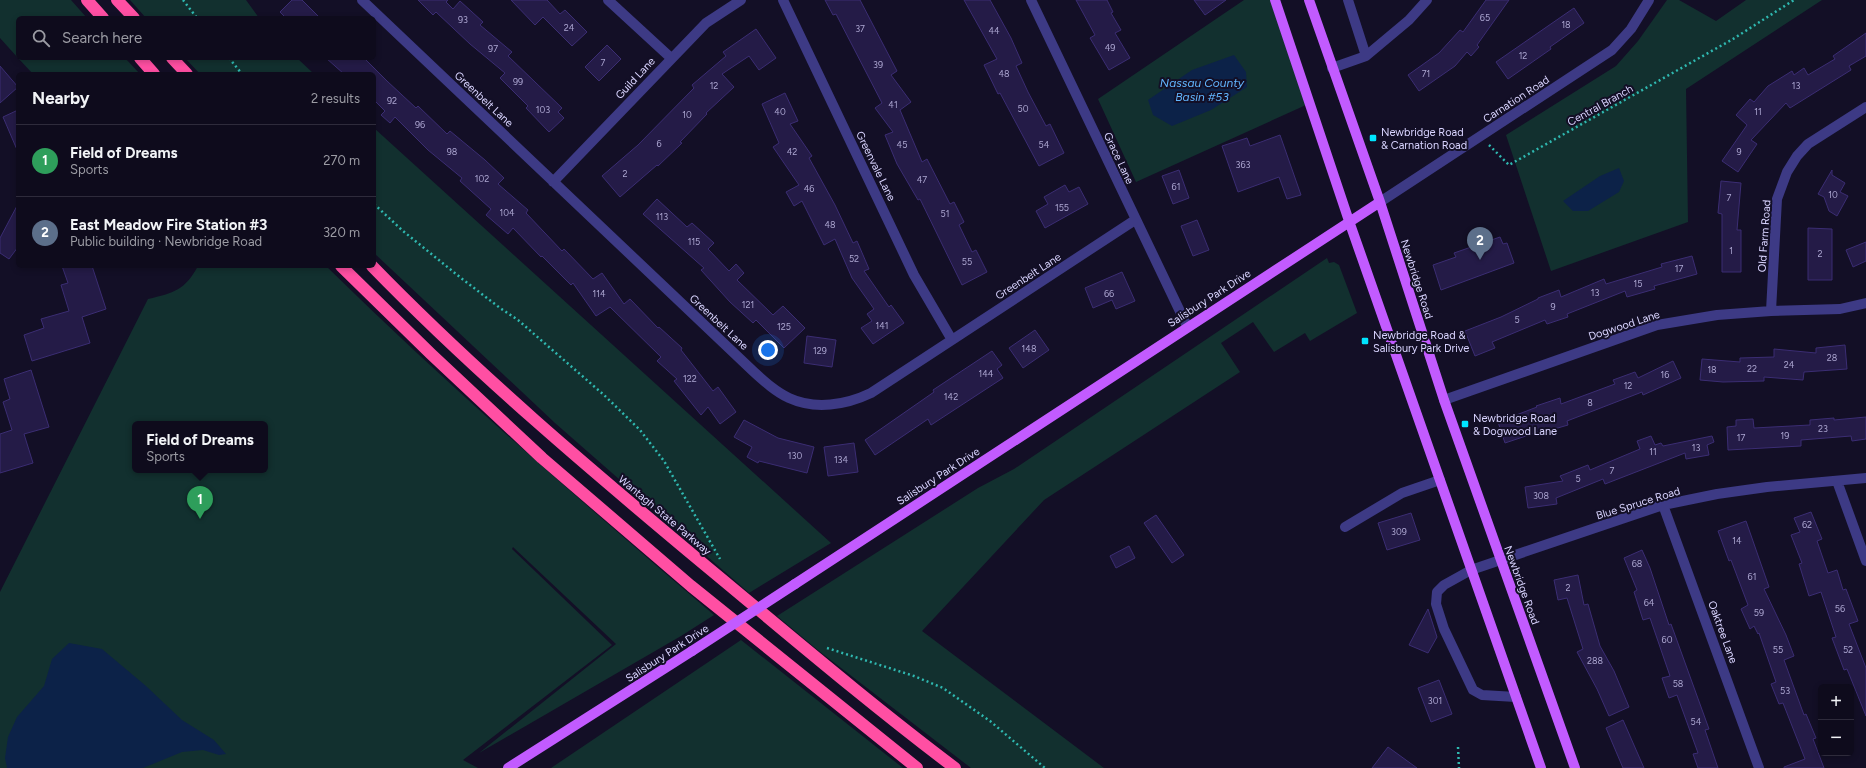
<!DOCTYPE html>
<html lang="en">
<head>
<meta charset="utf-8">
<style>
  :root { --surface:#0e0b1c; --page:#171425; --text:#f1f3f6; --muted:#9b9ba3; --line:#2e2b3b; --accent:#00e5ff }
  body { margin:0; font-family:Figtree,sans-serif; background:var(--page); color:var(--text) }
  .controls { position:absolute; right:12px; bottom:12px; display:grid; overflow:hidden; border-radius:6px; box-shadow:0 2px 6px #0003 }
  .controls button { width:36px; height:36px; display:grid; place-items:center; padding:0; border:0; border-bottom:1px solid var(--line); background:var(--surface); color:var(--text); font:20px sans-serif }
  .you { position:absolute; left:768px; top:350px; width:14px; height:14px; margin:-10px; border:3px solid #fff; border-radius:50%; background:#1a73e8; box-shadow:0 0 0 6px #1a73e833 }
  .badge { display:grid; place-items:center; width:26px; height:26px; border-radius:50%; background:var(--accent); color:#fff; font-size:13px; font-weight:700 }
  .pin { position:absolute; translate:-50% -33px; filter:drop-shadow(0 1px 2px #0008) }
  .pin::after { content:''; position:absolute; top:21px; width:14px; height:12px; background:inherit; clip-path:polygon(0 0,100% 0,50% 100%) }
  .popup { position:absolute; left:132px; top:421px; width:136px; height:52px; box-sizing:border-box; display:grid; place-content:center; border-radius:6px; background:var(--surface); filter:drop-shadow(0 1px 3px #0005); font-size:13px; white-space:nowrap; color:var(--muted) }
  .popup b { font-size:15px; color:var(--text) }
  .popup::after { content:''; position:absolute; left:50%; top:100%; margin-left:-8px; border:8px solid transparent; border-top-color:var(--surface) }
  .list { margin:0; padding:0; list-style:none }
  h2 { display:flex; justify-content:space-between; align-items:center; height:52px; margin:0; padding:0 16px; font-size:17px }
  h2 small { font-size:13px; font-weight:400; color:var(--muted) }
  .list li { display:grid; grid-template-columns:26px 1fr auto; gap:12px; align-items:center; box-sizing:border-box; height:72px; padding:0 16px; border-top:1px solid var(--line) }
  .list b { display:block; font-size:15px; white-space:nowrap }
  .list p { margin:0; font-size:13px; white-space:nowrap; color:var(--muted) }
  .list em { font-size:13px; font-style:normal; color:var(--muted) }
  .icon { flex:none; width:22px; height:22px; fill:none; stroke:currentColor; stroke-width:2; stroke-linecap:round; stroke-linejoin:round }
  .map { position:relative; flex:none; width:1866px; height:768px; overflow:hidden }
  .search { position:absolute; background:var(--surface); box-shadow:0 2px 6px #0003; left:16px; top:16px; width:360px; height:44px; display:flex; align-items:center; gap:10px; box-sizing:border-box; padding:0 14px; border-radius:6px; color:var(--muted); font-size:15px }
  .panel { position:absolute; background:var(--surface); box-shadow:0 2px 6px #0003; left:16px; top:72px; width:360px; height:196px; border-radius:6px }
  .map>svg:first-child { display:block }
</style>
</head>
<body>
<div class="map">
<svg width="1866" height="768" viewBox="0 0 1866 768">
  <rect width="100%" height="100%" fill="#130f26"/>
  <path fill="#12302f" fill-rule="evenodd" d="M0 0H71L87 18H18V58L0 38Z
    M130 0H246L259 18H146Z
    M1244 0H1270L1306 105 1136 182 1098 99Z
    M1667 0H1679L1716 21 1746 0H1822L1686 89 1688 222 1551 271 1506 135 1616 66 1638 41Z
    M18 58H125L140 74H33Z
    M185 58H297L314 74H200Z
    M374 128 831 543 749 593 555 423 374 253Z
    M1327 258 1329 263 1334 262 1339 265 1357 313 1310 341 1305 333 1274 352 1253 322 1221 343 1240 372 1044 500 922 631 1104 768H971L819 651 777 616 978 488 1014 469Z
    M198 266H326C450 388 582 502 714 615L681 636 479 753 616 644 513 547 512 549 612 645 463 760 478 768H0V592L148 299C174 293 185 290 198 266ZM135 424H265V470H135Z
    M741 640 903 768H551Z"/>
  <path fill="#0c2248" d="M1234 55 1246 72 1247 87 1211 110 1172 126 1153 115 1148 100 1192 70Z
    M1619 168 1624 181 1619 192 1588 211H1573L1563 201 1600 176Z
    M69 643 102 649 146 686 182 720 214 740 226 754 219 755 203 750 182 752 143 768H7L5 758 8 737 17 717 44 686 52 659Z"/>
  <path fill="#241b47" stroke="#3b2d73" d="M292 0H302L320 18H286L280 12Z
    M418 0H448L446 2 453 9 460 1 483 22 480 25 512 52 508 56 562 108 558 112 564 118 549 132 526 108 528 106 500 78 505 73 470 44 436 12 433 15Z
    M511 0H547L560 14 565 10 587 32 572 46 543 17 535 25Z
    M825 0H860L897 71 891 75 911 102 900 110 922 162 927 159 950 204 954 202 964 222 959 225 972 252 976 250 987 272 962 285 920 199 918 200 897 164 885 135 893 132 875 108 882 103 836 14 833 15Z
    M964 0H990L1011 38 1022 63 1016 66 1028 92 1046 126 1050 124 1064 153 1039 166 1000 93 998 94 984 65 997 59Z
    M1076 0H1107L1113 12 1111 13 1121 30 1115 33 1130 58 1109 70 1090 38 1095 35Z
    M1194 0H1226L1205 15Z
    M1486 0H1509L1477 45 1479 47 1471 56 1467 52 1455 66 1419 91 1408 75 1439 53 1460 30 1463 32Z
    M1574 8 1584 23 1550 47 1551 49 1508 79 1496 62Z
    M756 29 776 58 759 70 749 56 722 74 734 87 706 113 707 114 680 142 682 143 658 166 657 165 620 197 602 176 638 145 694 88 692 85 726 56 723 52Z
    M1866 33V56L1849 66 1851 70 1790 108 1786 103 1751 140 1757 144 1738 172 1722 161 1747 125 1736 115 1750 99 1754 102 1768 86 1792 71 1794 75 1804 68 1808 75 1835 59 1833 56Z
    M607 45 621 59 599 81 585 67Z
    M326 58H364L387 81 416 108 418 106 447 134 450 131 485 160 504 178 498 184 528 210 526 213 562 251 564 249 593 279 602 273 624 304 630 299 658 328 659 327 682 348 681 350 713 391 718 387 736 412 720 424 708 407 701 415 674 381 677 379 657 361 661 357 610 307 596 316 573 283 571 285 542 256 541 257 513 228 508 234 486 215 491 209 460 181 462 178 428 150 395 117 390 123 381 115 385 111 374 100V74H344Z
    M0 66 18 87 0 103Z
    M785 93 798 121 790 124 812 156 809 158 835 205 853 243 857 241 869 269 864 271 889 307 891 305 904 323 873 344 861 328 872 321 867 314 874 309 852 278 835 239 824 245 802 201 794 206 786 192 799 185 773 147 779 143 762 104Z
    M18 110V152L3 117Z
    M1280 135 1301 195 1287 199 1279 177 1238 192 1222 146 1247 138 1250 146Z
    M1179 170 1189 198 1173 204 1162 176Z
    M1832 170V175L1845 183 1840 192 1848 196 1837 216 1829 211 1824 197 1818 194Z
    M1721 181 1741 183 1737 230H1741V272H1722V214L1718 213Z
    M1065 185 1069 192 1079 187 1088 204 1045 228 1036 211 1048 204 1044 197Z
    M657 199 687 227 692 223 714 243 708 249 729 271 736 264 744 273 737 280 773 315 783 306 805 328 784 348 756 320 753 323 730 302 701 270 704 268 643 214Z
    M18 204V247L9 259 0 253V238Z
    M1197 220 1209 250 1193 256 1181 226Z
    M1808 228 1832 229V280H1808Z
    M1500 237 1503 244 1507 243 1514 263 1441 290 1433 265 1456 257 1454 253Z
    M1866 242V261L1853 267 1846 250Z
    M1692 256 1697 274 1654 286 1655 289 1627 297 1625 291 1567 314 1568 317 1547 324 1545 320 1492 342 1495 348 1475 356 1465 331 1501 317 1538 299V298L1559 290 1561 297 1604 279 1606 284 1662 267 1661 264Z
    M62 266H92L106 309 82 317 90 343 32 361 24 335 44 328 41 319 69 311 61 285 68 283Z
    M1122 272 1135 301 1116 309 1112 300 1093 308 1085 288Z
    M1035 330 1049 350 1023 368 1009 348Z
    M807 336 836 340 832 367 804 363Z
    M1845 345 1847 369 1804 372 1803 380 1764 377V381L1723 382 1700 380 1702 359 1740 362V358L1774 357V349L1816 353V348Z
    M992 351 1002 365 997 369 1003 378 931 425 928 419 875 455 865 440 934 392 933 390Z
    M1673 361 1681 378 1643 395 1642 392 1567 421 1568 425 1544 432V430L1505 443 1498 422 1537 407 1536 406 1560 398 1561 404 1615 384 1613 380 1635 372 1638 378Z
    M31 370 49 427 24 434 33 463 0 473V434L12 430 3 402 10 399 4 379Z
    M1866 417V439L1852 441 1851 436 1801 440V446L1728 450 1727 427 1736 426V420L1753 419 1754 428 1810 425V420L1834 418V420Z
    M744 420 778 438 814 447 807 473 759 461 758 463 747 457 752 447 734 437Z
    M1651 436 1655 445 1661 443 1663 446 1712 436 1714 442 1707 445 1709 455 1686 459 1685 453 1605 484 1603 479 1556 498 1557 504 1528 508 1525 487 1563 481 1560 476 1588 465 1590 470 1640 449 1637 441Z
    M854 443 858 472 828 476 824 447Z
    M1811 512 1822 539 1817 541 1828 573 1837 570 1843 590 1846 589 1858 621 1849 624 1866 668V716L1847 669 1844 670 1832 638 1836 637 1821 592 1809 596 1799 564 1802 563 1791 535 1800 532 1794 518Z
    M1411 513 1420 540 1387 550 1378 523Z
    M1156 515 1184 555 1172 563 1144 523Z
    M1746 521 1769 587 1764 589 1786 635 1794 656 1784 660 1804 715 1806 714 1816 738 1813 739 1824 768H1784V767L1805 759 1783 703 1779 704 1771 684 1776 682 1759 633 1758 634 1754 626 1750 629 1741 609 1748 605 1731 560 1729 561 1718 531Z
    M1129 546 1135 558 1116 568 1110 556Z
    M1642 550 1650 568 1669 625 1671 624 1709 729 1705 730 1718 768H1698L1693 754 1698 753 1677 695 1669 698 1662 678 1670 676 1650 618 1643 620 1634 592 1637 590 1624 558Z
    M1578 575 1584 605 1588 604 1600 646 1614 671 1629 707 1609 716 1597 689 1577 652 1583 649 1567 598 1558 600 1554 580Z
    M1428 609 1437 637 1428 653 1409 645Z
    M1439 680 1452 714 1431 722 1418 688Z
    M1623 720 1644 768H1623L1606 728Z
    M1388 747 1417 768H1372Z"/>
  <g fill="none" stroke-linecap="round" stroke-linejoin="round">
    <path stroke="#2fb8b0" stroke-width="2.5" stroke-dasharray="2 3" stroke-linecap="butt" d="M183 0 197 18
      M229 58 242 74
      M1489 145 1509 165 1733 39 1794 0
      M374 204 403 231 461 278 500 308 518 320 604 395 640 430 664 461 720 559
      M827 648 914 676 943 688 990 721 1045 768
      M1458 747 1459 768"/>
    <path stroke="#3d3a85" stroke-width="10" d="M362 0 754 372C765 382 776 392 789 398 815 410 846 405 871 393L1135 220
      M608 0 671 58
      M783 0 914 275 952 340
      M1031 0 1187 326
      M1348 0 1366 56
      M1332 68 1366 56 1409 20 1427 0
      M553 182 706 23 741 0
      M1380 202 1612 50 1631 29 1649 0
      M1771 311 1777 199 1787 172 1797 156 1808 144 1866 107
      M1444 400 1657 325 1717 315 1771 311 1840 309 1866 303
      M1837 481 1866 561
      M1663 505 1759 768
      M1345 527 1402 493 1440 480
      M1516 697 1482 695 1473 690 1444 629 1436 604 1437 592 1444 585 1471 570 1663 505 1717 494 1767 487 1866 478"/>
    <path stroke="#c25bff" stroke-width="10" d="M1275 0 1349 221 1541 768
      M1309 0 1380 202 1444 400 1575 768
      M795 584 1380 202
      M508 768 692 651"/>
    <path stroke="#ff4fa3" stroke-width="12" d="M87 0 103 18
      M117 0 134 18
      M140 58 154 74
      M172 58 187 74
      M341 266 431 354 542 458 691 586 917 768
      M372 266C476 373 591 470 706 566 788 634 870 704 955 768"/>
    <path stroke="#c25bff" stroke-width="10" d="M692 651 795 584"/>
  </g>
  <g fill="#00e5ff" stroke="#130f26" stroke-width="1.5">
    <rect x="1369" y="134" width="8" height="8" rx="2"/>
    <rect x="1361" y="337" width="8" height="8" rx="2"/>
    <rect x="1461" y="420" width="8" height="8" rx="2"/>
  </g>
  <g text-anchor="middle" stroke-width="4" stroke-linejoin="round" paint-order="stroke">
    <g font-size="9" fill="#aca6d1">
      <text x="1485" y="21">65</text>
      <text x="463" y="23">93</text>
      <text x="1566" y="28">18</text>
      <text x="569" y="31">24</text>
      <text x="860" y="32">37</text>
      <text x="994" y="34">44</text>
      <text x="1110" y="51">49</text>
      <text x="493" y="52">97</text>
      <text x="1523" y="59">12</text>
      <text x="603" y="66">7</text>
      <text x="878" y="68">39</text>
      <text x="1004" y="77">48</text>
      <text x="1426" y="77">71</text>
      <text x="518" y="85">99</text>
      <text x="714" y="89">12</text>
      <text x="1796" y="89">13</text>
      <text x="392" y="104">92</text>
      <text x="893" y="108">41</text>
      <text x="1023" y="112">50</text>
      <text x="543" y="113">103</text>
      <text x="780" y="115">40</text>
      <text x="1758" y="115">11</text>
      <text x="687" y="118">10</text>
      <text x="420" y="128">96</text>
      <text x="659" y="147">6</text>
      <text x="902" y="148">45</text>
      <text x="1044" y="148">54</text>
      <text x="452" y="155">98</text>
      <text x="792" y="155">42</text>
      <text x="1739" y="155">9</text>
      <text x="1243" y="168">363</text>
      <text x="625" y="177">2</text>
      <text x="482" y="182">102</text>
      <text x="922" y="183">47</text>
      <text x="1176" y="190">61</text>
      <text x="809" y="192">46</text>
      <text x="1833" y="198">10</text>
      <text x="1729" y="201">7</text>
      <text x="1062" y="211">155</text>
      <text x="507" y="216">104</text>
      <text x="945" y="217">51</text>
      <text x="662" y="220">113</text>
      <text x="830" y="228">48</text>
      <text x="694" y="245">115</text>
      <text x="1731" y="254">1</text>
      <text x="1820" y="257">2</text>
      <text x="854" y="262">52</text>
      <text x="967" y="265">55</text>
      <text x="1679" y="272">17</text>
      <text x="1638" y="287">15</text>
      <text x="1595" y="296">13</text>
      <text x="599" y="297">114</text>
      <text x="1109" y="297">66</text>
      <text x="748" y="308">121</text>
      <text x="1553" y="310">9</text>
      <text x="1517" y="323">5</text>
      <text x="882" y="329">141</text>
      <text x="784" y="330">125</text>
      <text x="1029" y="352">148</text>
      <text x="820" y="354">129</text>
      <text x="1832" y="361">28</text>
      <text x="1789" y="368">24</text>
      <text x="1752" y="372">22</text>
      <text x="1712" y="373">18</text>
      <text x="986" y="377">144</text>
      <text x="1665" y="378">16</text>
      <text x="690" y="382">122</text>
      <text x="1628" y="389">12</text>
      <text x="951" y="400">142</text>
      <text x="1590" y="406">8</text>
      <text x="1823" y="432">23</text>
      <text x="1785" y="439">19</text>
      <text x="1741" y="441">17</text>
      <text x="1696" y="451">13</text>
      <text x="1653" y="455">11</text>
      <text x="795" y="459">130</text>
      <text x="841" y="463">134</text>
      <text x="1612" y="474">7</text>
      <text x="1578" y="482">5</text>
      <text x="1541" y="499">308</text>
      <text x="1807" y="528">62</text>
      <text x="1399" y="535">309</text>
      <text x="1737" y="544">14</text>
      <text x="1637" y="567">68</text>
      <text x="1752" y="580">61</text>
      <text x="1568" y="591">2</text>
      <text x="1649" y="606">64</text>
      <text x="1840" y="612">56</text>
      <text x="1759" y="616">59</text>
      <text x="1667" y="643">60</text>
      <text x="1778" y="653">55</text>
      <text x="1848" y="653">52</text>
      <text x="1595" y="664">288</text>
      <text x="1678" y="687">58</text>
      <text x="1785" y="694">53</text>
      <text x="1435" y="704">301</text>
      <text x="1696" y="725">54</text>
    </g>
    <g font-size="11" fill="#d9d4ff" stroke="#130f26">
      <text transform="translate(635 78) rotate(-47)" y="4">Guild Lane</text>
      <text transform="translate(484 99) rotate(43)" y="4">Greenbelt Lane</text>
      <text transform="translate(1516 99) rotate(-33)" y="4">Carnation Road</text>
      <text transform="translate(1600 105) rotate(-29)" y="4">Central Branch</text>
      <text transform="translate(1119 158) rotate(65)" y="4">Grace Lane</text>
      <text transform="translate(876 166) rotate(64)" y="4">Greenvale Lane</text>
      <text transform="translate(1764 236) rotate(-86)" y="4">Old Farm Road</text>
      <text transform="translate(1028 276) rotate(-33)" y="4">Greenbelt Lane</text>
      <text transform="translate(1417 279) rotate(72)" y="4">Newbridge Road</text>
      <text transform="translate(1209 298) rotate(-33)" y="4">Salisbury Park Drive</text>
      <text transform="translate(719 322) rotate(43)" y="4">Greenbelt Lane</text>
      <text transform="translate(1624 325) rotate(-18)" y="4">Dogwood Lane</text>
      <text transform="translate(938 476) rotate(-33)" y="4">Salisbury Park Drive</text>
      <text transform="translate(1638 503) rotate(-17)" y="4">Blue Spruce Road</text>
      <text transform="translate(665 515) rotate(40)" y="4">Wantagh State Parkway</text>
      <text transform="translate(1522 585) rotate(70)" y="4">Newbridge Road</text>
      <text transform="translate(1723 632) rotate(70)" y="4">Oaktree Lane</text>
      <text transform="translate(667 653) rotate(-33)" y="4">Salisbury Park Drive</text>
    </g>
    <g font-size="11" fill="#d9d4ff" stroke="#130f26" text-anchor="start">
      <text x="1381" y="136">Newbridge Road<tspan x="1381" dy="13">&amp; Carnation Road</tspan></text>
      <text x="1373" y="339">Newbridge Road &amp;<tspan x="1373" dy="13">Salisbury Park Drive</tspan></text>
      <text x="1473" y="422">Newbridge Road<tspan x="1473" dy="13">&amp; Dogwood Lane</tspan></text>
    </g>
    <g font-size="12" font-style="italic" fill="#62b6ff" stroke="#130f26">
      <text x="1202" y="87">Nassau County<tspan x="1202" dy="14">Basin #53</tspan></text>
    </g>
  </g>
</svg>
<div class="controls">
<button>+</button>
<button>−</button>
</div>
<div class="you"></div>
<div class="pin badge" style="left:200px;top:519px;background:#2e9e5b">1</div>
<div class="popup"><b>Field of Dreams</b>Sports</div>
<div class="pin badge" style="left:1480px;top:260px;background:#5c6f8a">2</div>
<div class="search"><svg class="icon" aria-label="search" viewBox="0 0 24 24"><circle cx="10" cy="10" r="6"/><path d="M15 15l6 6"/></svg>Search here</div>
<section class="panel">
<h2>Nearby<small>2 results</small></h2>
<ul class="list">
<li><span class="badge" style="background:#2e9e5b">1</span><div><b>Field of Dreams</b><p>Sports</p></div><em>270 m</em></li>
<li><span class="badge" style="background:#5c6f8a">2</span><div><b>East Meadow Fire Station #3</b><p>Public building · Newbridge Road</p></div><em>320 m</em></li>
</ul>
</section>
</div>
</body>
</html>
